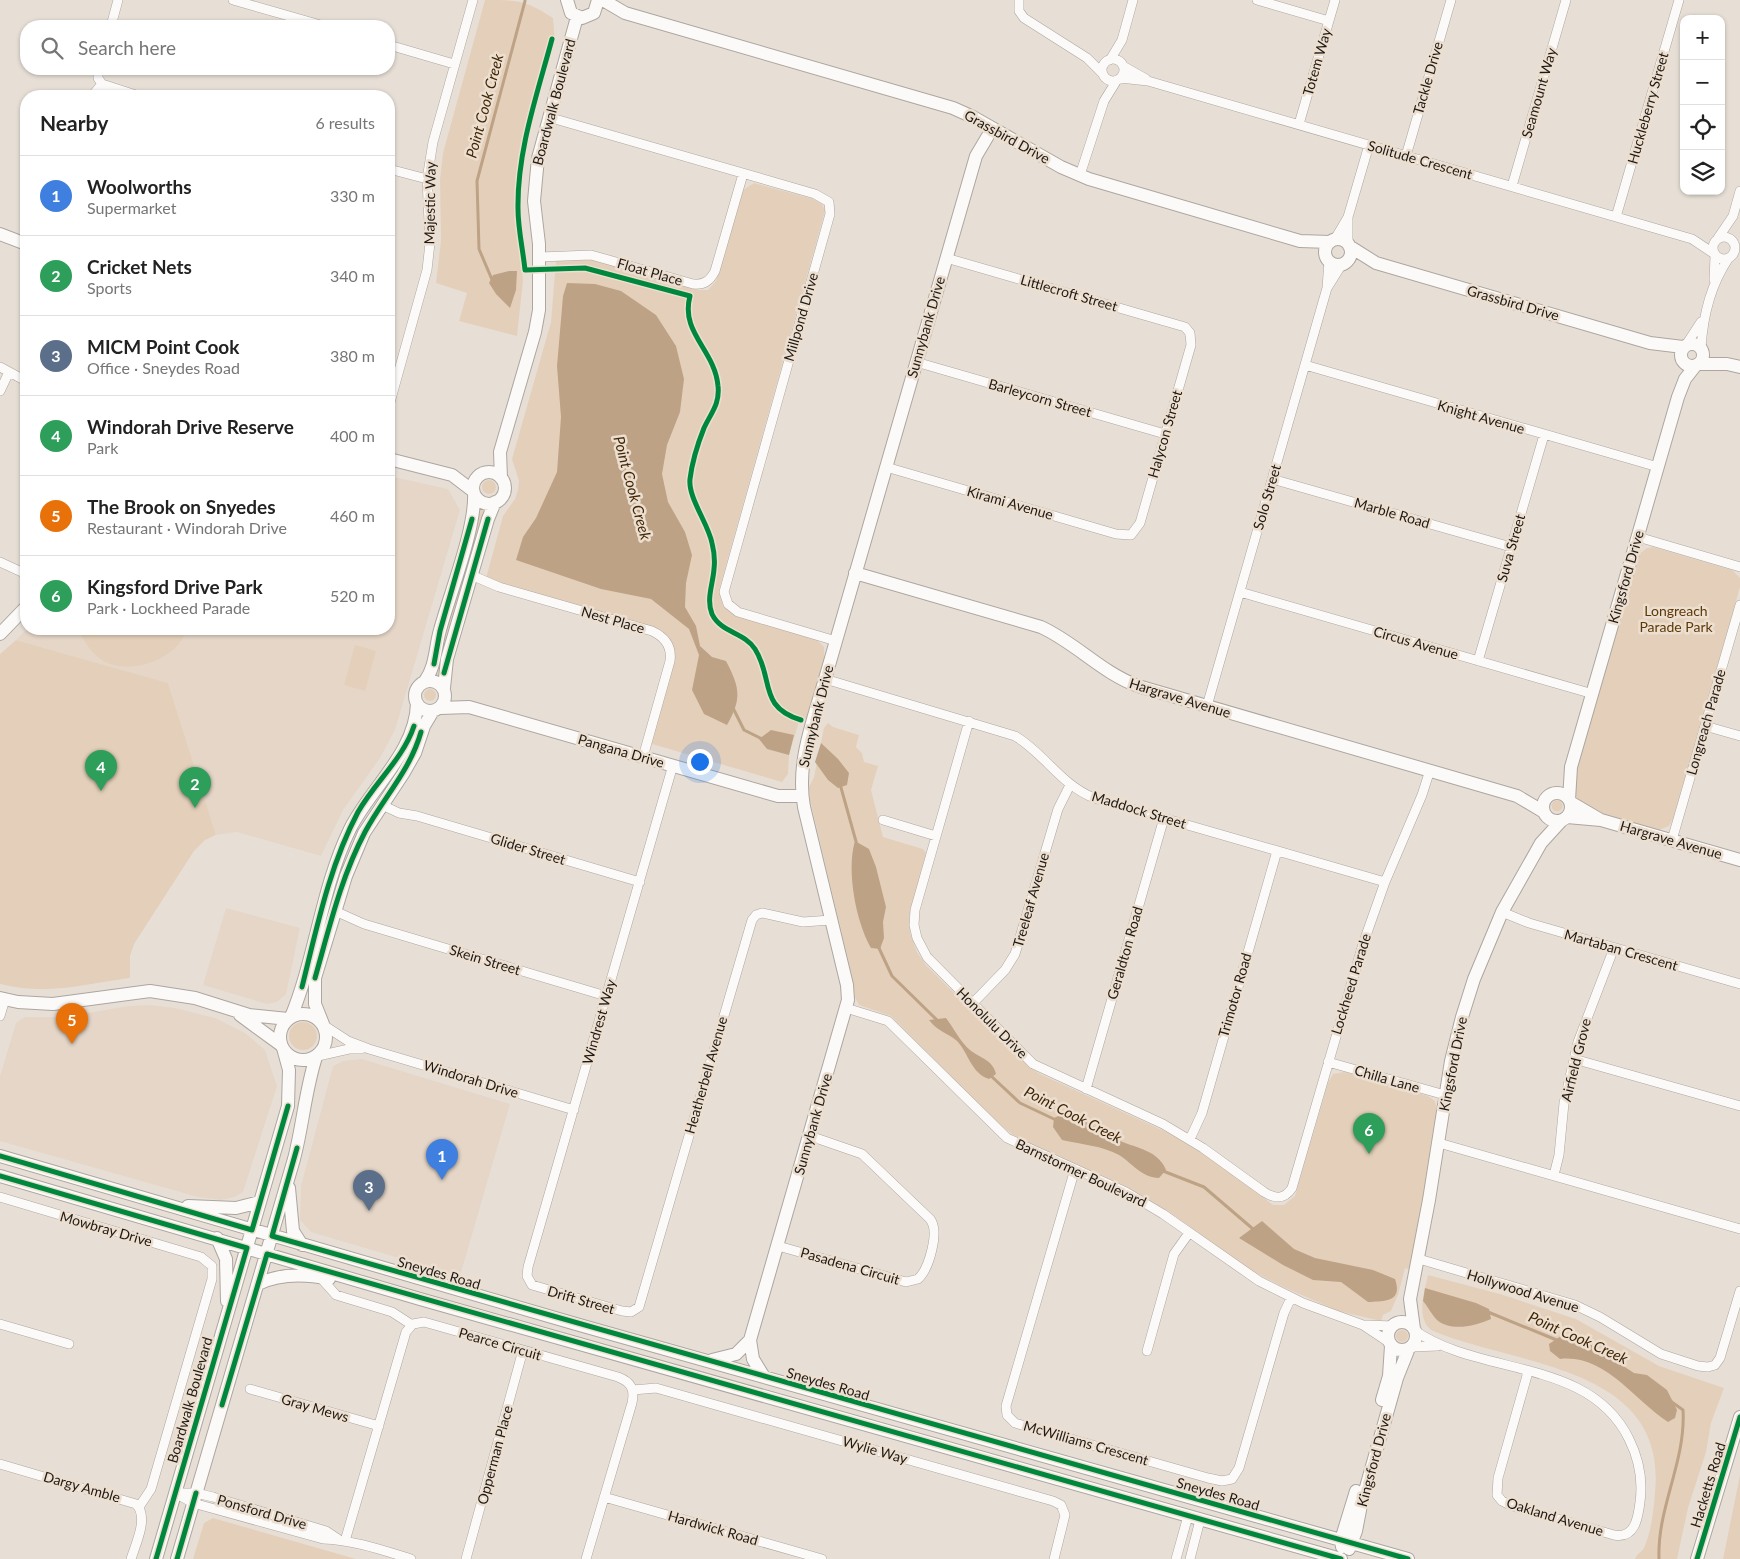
<!DOCTYPE html>
<html lang="en">
<head>
<meta charset="utf-8">
<style>
  :root { --surface:#fff; --page:#f2f2f2; --text:#222; --muted:#767676; --line:#e0e0e0; --accent:#7c3aed }
  body { margin:0; font-family:Lato,sans-serif; background:var(--page); color:var(--text) }
  .controls { position:absolute; right:15px; top:15px; display:grid; overflow:hidden; border-radius:10px; box-shadow:0 1px 4px #0004 }
  .controls button { width:45px; height:45px; display:grid; place-items:center; padding:0; border:0; border-bottom:1px solid var(--line); background:var(--surface); color:var(--text); font:25px sans-serif }
  .you { position:absolute; left:699px; top:761px; width:18px; height:18px; margin:-12px; border:4px solid #fff; border-radius:50%; background:#1a73e8; box-shadow:0 0 0 8px #1a73e833 }
  .badge { display:grid; place-items:center; width:32px; height:32px; border-radius:50%; background:var(--accent); color:#fff; font-size:16px; font-weight:700 }
  .pin { position:absolute; translate:-50% -41px; filter:drop-shadow(0 1px 2px #0008) }
  .pin::after { content:''; position:absolute; top:26px; width:18px; height:15px; background:inherit; clip-path:polygon(0 0,100% 0,50% 100%) }
  .list { margin:0; padding:0; list-style:none }
  h2 { display:flex; justify-content:space-between; align-items:center; height:65px; margin:0; padding:0 20px; font-size:21px }
  h2 small { font-size:16px; font-weight:400; color:var(--muted) }
  .list li { display:grid; grid-template-columns:32px 1fr auto; gap:15px; align-items:center; box-sizing:border-box; height:80px; padding:0 20px; border-top:1px solid var(--line) }
  .list b { display:block; font-size:19px; white-space:nowrap }
  .list p { margin:0; font-size:16px; white-space:nowrap; color:var(--muted) }
  .list em { font-size:16px; font-style:normal; color:var(--muted) }
  .icon { flex:none; width:28px; height:28px; fill:none; stroke:currentColor; stroke-width:2; stroke-linecap:round; stroke-linejoin:round }
  .map { position:relative; flex:none; width:1740px; height:1559px; overflow:hidden }
  .search { position:absolute; background:var(--surface); box-shadow:0 1px 4px #0004; left:20px; top:20px; width:375px; height:55px; display:flex; align-items:center; gap:12px; box-sizing:border-box; padding:0 18px; border-radius:20px; color:var(--muted); font-size:19px }
  .panel { position:absolute; background:var(--surface); box-shadow:0 1px 4px #0004; left:20px; top:90px; width:375px; height:545px; border-radius:20px }
  .map>svg:first-child { display:block }
</style>
</head>
<body>
<div class="map">
<svg width="1740" height="1559" viewBox="0 0 1740 1559">
  <rect width="100%" height="100%" fill="#e7dfd6"/>
  <path fill="#e5d6c7" d="M389 476 448 489 460 510 395 730 380 758 343 810 321 856 237 832 216 835 168 683 16 640 27 629H389Z
    M226 908 300 928 286 994 277 1002 267 1004 203 985Z
    M150 1005 175 1008 215 1018 245 1033 265 1050 277 1086 243 1192 235 1197 221 1200 198 1197 0 1141V1076L16 1023 25 1017H65L128 1006Z
    M362 1059 510 1104 460 1276 311 1232 300 1220 301 1186 333 1066 343 1061Z"/>
  <path fill="#e4d0ba" d="M485 0C518 0 526 0 553 18L555 42 521 158 517 210 523 281 517 336 459 321 467 293 436 283 441 240 440 179 443 153Z
    M754 183 813 199 822 204 825 211 719 590 723 605 734 615 816 639 824 647V660L807 719 800 718 789 755 788 774 782 782 652 744 675 656 672 642 662 631 486 578 503 516 515 499 518 490 519 481 512 459 551 322 556 261 592 260 699 290H708L716 281 743 190Z
    M482 487a7 7 0 1 1 14 0a7 7 0 1 1-14 0Z
    M478 505 487 508 460 597 454 595Z
    M1653 547 1732 570 1740 578V587L1673 819 1669 826 1659 830 1602 813 1575 797 1578 764 1639 554 1647 548Z
    M454 598 459 599 440 677 434 675Z
    M78 629H189C185 634 182 640 178 645 160 665 121 675 99 658 89 650 83 639 78 629Z
    M16 640 168 683 216 835 205 840 194 851 134 944 130 956V978C84 984 48 996 0 984V654Z
    M355 645 376 651 365 691 344 685Z
    M424 695a6 6 0 1 1 12 0a6 6 0 1 1-12 0Z
    M828 723 833 727 859 735 856 747 862 753 864 762 878 766 871 790 883 837 923 849 926 853 909 917 910 933 917 952 926 965 1029 1067 1040 1074 1173 1135 1221 1165 1273 1205H1284L1295 1196 1328 1083 1333 1074 1344 1072 1428 1096 1435 1101 1438 1113 1411 1270 1405 1268 1398 1295 1391 1311 1383 1315 1381 1321 1338 1311 1281 1286 1252 1271 1172 1214 1127 1187 1013 1135 991 1117 891 1016 859 1005 855 997 853 980 810 800 809 787 814 777 824 728Z
    M1551.5 806a5.5 5.5 0 1 1 11 0a5.5 5.5 0 1 1-11 0Z
    M289 1036a14 14 0 1 1 28 0a14 14 0 1 1-28 0Z
    M1428 1275 1500 1294 1576 1319 1659 1366 1724 1388 1711 1423 1706 1452 1688 1508 1677 1559H1635C1637 1553 1642 1552 1644 1548 1651 1532 1654 1509 1655 1492 1668 1364 1512 1366 1431 1330 1416 1318 1424 1293 1428 1275Z
    M1396 1336a6 6 0 1 1 12 0a6 6 0 1 1-12 0Z
    M1740 1475V1559H1723Z
    M213 1518 356 1559H193L204 1523Z"/>
  <path fill="#bda285" d="M509 271H517L516 290 510 308 496 294 489 283 493 275Z
    M567 283 595 284 621 291 656 315 676 346 684 379 680 412 667 445 662 474 668 502 685 532 692 555 686 583 685 607 696 626 700 646 712 657 726 661C740 688 742 698 727 725L704 714 692 690 699 655 689 629 651 599 601 589 516 560 523 537 536 518 557 472 561 417 557 366 563 296Z
    M771 730 794 735 789 755 767 749 759 739Z
    M821 743 838 759 849 773 847 785 838 788 828 780 815 762Z
    M855 841 869 849 876 867 886 907 883 922 884 938 880 949 871 948C856 922 846 870 855 841Z
    M946 1018C953 1027 961 1043 970 1050 980 1058 993 1060 996 1074L989 1079C971 1073 969 1054 957 1041 948 1033 938 1032 929 1020Z
    M1067 1112C1084 1117 1095 1129 1111 1137 1129 1147 1158 1148 1166 1170L1159 1178C1142 1178 1132 1163 1119 1155 1103 1146 1080 1144 1062 1140L1053 1127 1054 1118Z
    M1262 1221 1294 1249 1315 1258 1373 1270 1395 1279C1403 1302 1385 1301 1368 1302L1341 1282 1313 1280 1283 1265 1239 1238Z
    M1425 1288 1476 1303 1489 1309 1491 1319C1475 1326 1451 1332 1437 1320 1432 1315 1428 1307 1423 1301Z
    M1561 1336 1579 1337 1634 1373 1647 1375 1667 1390 1677 1410 1675 1418 1668 1422C1634 1400 1605 1354 1560 1359L1550 1351 1549 1344Z"/>
  <g fill="none" stroke-linecap="round" stroke-linejoin="round">
    <path stroke="#bda285" stroke-width="3" d="M493 282 479 249 477 181 525 1
      M733 708 744 730 764 740
      M840 784 857 845
      M878 946 892 976 939 1022
      M990 1075 1020 1103 1056 1120
      M1163 1171 1204 1187 1253 1229
      M1488 1312 1559 1341
      M1659 1559C1657 1507 1686 1462 1683 1410L1669 1400"/>
    <g stroke="#aca69f" stroke-width="10">
      <path id="street" d="M233 0 324 26
        M1019 0V11L1024 18 1087 58 1103 74
        M1257 0 1329 21
        M111 26 118 0
        M389 45 454 64
        M1102 70a11 11 0 1 1 22 0a11 11 0 1 1-22 0Z
        M1110 60 1122 40 1133 0
        M1123 66 1146 79
        M98 69V78L102 84 139 96
        M1120 78 1148 81 1692 239 1713 253
        M92 96 102 84
        M548 117 815 194 829 202 830 214 724 592 728 604 738 612 836 641
        M1299 124 1335 0
        M1406 156 1451 0
        M389 169 427 179
        M1080 175 1104 101 1117 80
        M1512 186 1566 0
        M1616 217 1679 0
        M1348 218V244
        M1713 248a11 11 0 1 1 22 0a11 11 0 1 1-22 0Z
        M1718 238 1733 216 1740 191
        M1335 239 1348 217 1369 145
        M540 257 591 255 693 284C704 285 710 281 715 271L743 174
        M1714 280 1715 256
        M1327 288 1342 264
        M1686 345 1701 322
        M1701 348C1703 316 1710 286 1728 259
        M916 362 1165 434
        M1305 365 1658 467
        M0 367 26 381
        M0 391 9 372
        M389 406 427 270 430 243 427 179 433 142 473 0
        M886 467 1116 534 1131 535 1140 523 1191 345 1190 333 1185 327 946 258
        M1272 479 1511 547
        M1638 537 1740 567
        M0 562 26 574
        M471 575 499 587 652 631C665 637 672 647 670 661L643 757
        M1240 592 1593 694
        M1478 661 1544 435
        M825 679 1015 736C1044 753 1061 785 1094 798L1385 882
        M1207 706 1327 288 1329 261
        M969 721 915 910 914 925 917 938 927 957 1033 1064 1163 1124 1203 1148 1264 1192C1275 1199 1284 1200 1292 1188L1363 944 1385 882 1422 795 1430 770
        M1705 726 1740 736
        M673 765 528 1267 527 1276 532 1285 622 1311 631 1312 639 1307 752 920 756 915 762 913 803 922 831 920
        M382 805 399 813 417 816 640 882
        M883 820 936 836
        M1672 840 1740 605
        M335 911 364 924 606 996
        M1502 912 1529 923 1740 984
        M972 1004 1005 970 1015 954 1058 809 1070 785
        M846 1008 888 1021 1007 1138 1126 1192 1163 1214 1259 1281 1303 1303 1363 1325 1390 1343
        M0 1016 5 999
        M325 1026 348 1041 369 1049 574 1110
        M318 1056 349 1049H361
        M1574 1059 1740 1106
        M1328 1062 1445 1095
        M1086 1089 1164 818
        M1190 1139 1202 1113 1277 851
        M1439 1143 1740 1229
        M1075 1169 1006 1406 1007 1415 1015 1423 1208 1478 1222 1481 1232 1479 1239 1468 1284 1313 1291 1298
        M1554 1175 1559 1155 1564 1103 1578 1042 1614 948
        M0 1197 201 1257 212 1266V1279L151 1489 139 1507
        M778 1246 906 1282 918 1279C929 1269 940 1231 930 1219L862 1154 810 1136
        M1419 1259 1575 1305 1600 1317 1661 1354 1698 1366 1708 1367 1715 1365 1720 1358 1740 1291
        M319 1276 336 1295 392 1312 412 1325
        M0 1324 69 1344
        M1366 1325 1393 1326
        M1414 1330C1480 1377 1589 1357 1629 1439 1639 1459 1643 1480 1640 1502 1638 1518 1635 1539 1614 1535L1512 1506 1502 1501 1497 1495 1498 1478 1528 1372
        M1411 1347 1438 1346
        M1147 1351 1174 1254 1189 1233
        M250 1389 379 1426
        M633 1390 656 1388 1053 1501 1061 1505 1065 1515 1054 1559
        M0 1464 136 1504C149 1517 136 1543 131 1559
        M175 1493 193 1503 323 1539C353 1540 382 1550 411 1559
        M177 1493H196L213 1497 326 1531 338 1539
        M604 1497 822 1559
        M345 1541 406 1332 413 1324 424 1322 618 1377C631 1382 635 1389 632 1403L586 1559
        M466 1559 523 1350
        M1176 1559 1188 1516
        M1190 1559 1200 1520"/>
    </g>
    <g stroke="#aca69f" stroke-width="14">
      <path id="secondary" d="M567 0 571 13 582 18 594 13 598 0
        M603 0 625 13 953 108 973 117 1061 167 1089 179 1300 241 1330 242
        M0 234 26 244
        M1325 252a13 13 0 1 1 26 0a13 13 0 1 1-26 0Z
        M1349 246 1376 263 1650 343 1683 347
        M1681 355a11 11 0 1 1 22 0a11 11 0 1 1-22 0Z
        M1699 364H1727L1740 367
        M389 459 452 475 473 491
        M473 488a16 16 0 1 1 32 0a16 16 0 1 1-32 0Z
        M501 478 500 452 535 332 539 310V244L534 201 538 158 577 17
        M855 573 1041 627C1076 643 1102 673 1138 686L1517 796 1544 812
        M0 634 26 607
        M415 696a15 15 0 1 1 30 0a15 15 0 1 1-30 0Z
        M425 681C436 666 435 647 440 630 450 593 476 528 474 493
        M444 688 447 659 488 519 495 502
        M440 708 469 707 778 796H802
        M1543 807a14 14 0 1 1 28 0a14 14 0 1 1-28 0Z
        M1569 800 1571 767 1678 397 1685 379 1696 365
        M1570 802 1599 819
        M1567 817 1601 820 1740 860
        M0 998 18 1002 53 1004 150 991 195 998 249 1015 288 1019
        M280 1037a23 23 0 1 1 46 0a23 23 0 1 1-46 0Z
        M240 1015 281 1045
        M291 1017C316 956 321 889 350 829 371 787 416 752 417 703
        M323 1024 315 1004V978L346 876 364 833 403 774 415 753 424 726 433 711
        M0 1156 576 1324 1408 1559
        M0 1176 420 1299 1341 1559
        M289 1188 293 1231 302 1245
        M188 1206 236 1208 260 1202
        M217 1238 226 1259 227 1301
        M258 1284C281 1273 305 1274 329 1279
        M1388 1336a14 14 0 1 1 28 0a14 14 0 1 1-28 0Z
        M1414 1329 1410 1299 1429 1200 1451 1061 1462 1017 1474 979 1502 912 1541 843 1562 820
        M712 1360 736 1354 750 1340
        M764 1377 753 1359 750 1340 848 1000 847 985 804 807C796 763 813 721 825 679L976 156 992 129
        M1382 1400 1389 1376 1391 1346
        M1342 1547 1341 1540 1356 1491
        M1349 1549 1356 1531 1361 1505 1397 1378 1409 1348
        M156 1559 288 1106 289 1070 283 1048
        M177 1559 294 1159C303 1125 305 1091 316 1057
        M1697 1559 1740 1417"/>
    </g>
    <use href="#street" stroke="#fbfaf9" stroke-width="9"/>
    <use href="#secondary" stroke="#fbfaf9" stroke-width="12"/>
    <g stroke="#eddfd0" stroke-width="8">
      <path id="cycleway" d="M552 39C537 95 517 151 518 209 518 229 523 250 525 270L585 268 690 296C680 333 715 350 718 386 720 404 711 413 704 428 698 443 692 463 690 479 688 498 708 523 712 543 714 551 715 561 714 569 713 584 706 599 712 614 721 633 744 632 755 649 774 679 758 707 801 720
        M434 664 440 631 472 519
        M444 673 488 519
        M315 978C329 929 341 877 365 832 383 798 410 771 421 732
        M302 987C317 927 329 867 358 812 375 782 403 759 414 726
        M297 1148 272 1236 1408 1559
        M0 1156 252 1230 288 1106
        M0 1176 247 1248 156 1559
        M222 1405 267 1254 1341 1559
        M177 1559 196 1493
        M1697 1559 1740 1417"/>
    </g>
    <use href="#cycleway" stroke="#00873e" stroke-width="5"/>
  </g>
  <g text-anchor="middle" stroke-width="5" stroke-linejoin="round" paint-order="stroke">
    <g font-size="14" fill="#1e1914" stroke="#eddfd0">
      <text transform="translate(1317 62) rotate(-74)" y="5">Totem Way</text>
      <text transform="translate(1428 78) rotate(-74)" y="5">Tackle Drive</text>
      <text transform="translate(1539 93) rotate(-74)" y="5">Seamount Way</text>
      <text transform="translate(554 102) rotate(-75)" y="5">Boardwalk Boulevard</text>
      <text transform="translate(1648 108) rotate(-74)" y="5">Huckleberry Street</text>
      <text transform="translate(1007 137) rotate(29)" y="5">Grassbird Drive</text>
      <text transform="translate(1420 160) rotate(16)" y="5">Solitude Crescent</text>
      <text transform="translate(430 203) rotate(-89)" y="5">Majestic Way</text>
      <text transform="translate(650 272) rotate(16)" y="5">Float Place</text>
      <text transform="translate(1069 293) rotate(16)" y="5">Littlecroft Street</text>
      <text transform="translate(1513 303) rotate(16)" y="5">Grassbird Drive</text>
      <text transform="translate(801 317) rotate(-74)" y="5">Millpond Drive</text>
      <text transform="translate(926 327) rotate(-74)" y="5">Sunnybank Drive</text>
      <text transform="translate(1040 398) rotate(16)" y="5">Barleycorn Street</text>
      <text transform="translate(1481 417) rotate(16)" y="5">Knight Avenue</text>
      <text transform="translate(1165 434) rotate(-74)" y="5">Halycon Street</text>
      <text transform="translate(1267 497) rotate(-74)" y="5">Solo Street</text>
      <text transform="translate(1010 503) rotate(16)" y="5">Kirami Avenue</text>
      <text transform="translate(1392 513) rotate(16)" y="5">Marble Road</text>
      <text transform="translate(1511 548) rotate(-74)" y="5">Suva Street</text>
      <text transform="translate(1626 577) rotate(-74)" y="5">Kingsford Drive</text>
      <text transform="translate(613 620) rotate(16)" y="5">Nest Place</text>
      <text transform="translate(1416 643) rotate(16)" y="5">Circus Avenue</text>
      <text transform="translate(1180 698) rotate(17)" y="5">Hargrave Avenue</text>
      <text transform="translate(816 716) rotate(-76)" y="5">Sunnybank Drive</text>
      <text transform="translate(1706 722) rotate(-74)" y="5">Longreach Parade</text>
      <text transform="translate(621 751) rotate(16)" y="5">Pangana Drive</text>
      <text transform="translate(1139 810) rotate(17)" y="5">Maddock Street</text>
      <text transform="translate(1671 840) rotate(16)" y="5">Hargrave Avenue</text>
      <text transform="translate(528 849) rotate(17)" y="5">Glider Street</text>
      <text transform="translate(1031 900) rotate(-74)" y="5">Treeleaf Avenue</text>
      <text transform="translate(1621 950) rotate(16)" y="5">Martaban Crescent</text>
      <text transform="translate(1125 953) rotate(-74)" y="5">Geraldton Road</text>
      <text transform="translate(485 960) rotate(17)" y="5">Skein Street</text>
      <text transform="translate(1351 984) rotate(-73)" y="5">Lockheed Parade</text>
      <text transform="translate(1235 995) rotate(-74)" y="5">Trimotor Road</text>
      <text transform="translate(599 1022) rotate(-74)" y="5">Windrest Way</text>
      <text transform="translate(992 1023) rotate(45)" y="5">Honolulu Drive</text>
      <text transform="translate(1576 1060) rotate(-76)" y="5">Airfield Grove</text>
      <text transform="translate(1453 1064) rotate(-79)" y="5">Kingsford Drive</text>
      <text transform="translate(706 1075) rotate(-74)" y="5">Heatherbell Avenue</text>
      <text transform="translate(471 1079) rotate(17)" y="5">Windorah Drive</text>
      <text transform="translate(1387 1079) rotate(16)" y="5">Chilla Lane</text>
      <text transform="translate(813 1124) rotate(-74)" y="5">Sunnybank Drive</text>
      <text transform="translate(1081 1173) rotate(25)" y="5">Barnstormer Boulevard</text>
      <text transform="translate(106 1229) rotate(16)" y="5">Mowbray Drive</text>
      <text transform="translate(850 1266) rotate(16)" y="5">Pasadena Circuit</text>
      <text transform="translate(439 1273) rotate(16)" y="5">Sneydes Road</text>
      <text transform="translate(1523 1291) rotate(17)" y="5">Hollywood Avenue</text>
      <text transform="translate(581 1300) rotate(16)" y="5">Drift Street</text>
      <text transform="translate(500 1344) rotate(16)" y="5">Pearce Circuit</text>
      <text transform="translate(828 1384) rotate(16)" y="5">Sneydes Road</text>
      <text transform="translate(190 1400) rotate(-74)" y="5">Boardwalk Boulevard</text>
      <text transform="translate(315 1408) rotate(16)" y="5">Gray Mews</text>
      <text transform="translate(1086 1443) rotate(16)" y="5">McWilliams Crescent</text>
      <text transform="translate(875 1450) rotate(16)" y="5">Wylie Way</text>
      <text transform="translate(495 1455) rotate(-75)" y="5">Opperman Place</text>
      <text transform="translate(1374 1460) rotate(-75)" y="5">Kingsford Drive</text>
      <text transform="translate(1708 1485) rotate(-73)" y="5">Hacketts Road</text>
      <text transform="translate(82 1487) rotate(16)" y="5">Dargy Amble</text>
      <text transform="translate(1218 1494) rotate(16)" y="5">Sneydes Road</text>
      <text transform="translate(262 1512) rotate(16)" y="5">Ponsford Drive</text>
      <text transform="translate(1555 1517) rotate(17)" y="5">Oakland Avenue</text>
      <text transform="translate(713 1528) rotate(16)" y="5">Hardwick Road</text>
    </g>
    <g font-size="14" fill="#5d3908" stroke="#eddfd0">
      <text x="1676" y="616">Longreach<tspan x="1676" dy="16">Parade Park</tspan></text>
    </g>
    <g font-size="15" font-style="italic" fill="#402606" stroke="#eddfd0">
      <text transform="translate(485 106) rotate(-75)" y="5">Point Cook Creek</text>
      <text transform="translate(632 488) rotate(75)" y="5">Point Cook Creek</text>
      <text transform="translate(1073 1115) rotate(27)" y="5">Point Cook Creek</text>
      <text transform="translate(1578 1338) rotate(24)" y="5">Point Cook Creek</text>
    </g>
  </g>
</svg>
<div class="controls">
<button>+</button>
<button>−</button>
<button><svg class="icon" aria-label="locate" viewBox="0 0 24 24"><circle cx="12" cy="12" r="6"/><path d="M12 2v4M12 18v4M2 12h4M18 12h4"/></svg></button>
<button><svg class="icon" aria-label="layers" viewBox="0 0 24 24"><path d="M12 4l9 5-9 5-9-5zM3 14l9 5 9-5"/></svg></button>
</div>
<div class="you"></div>
<div class="pin badge" style="left:442px;top:1180px;background:#3f7fe0">1</div>
<div class="pin badge" style="left:195px;top:808px;background:#2e9e5b">2</div>
<div class="pin badge" style="left:369px;top:1211px;background:#5c6f8a">3</div>
<div class="pin badge" style="left:101px;top:791px;background:#2e9e5b">4</div>
<div class="pin badge" style="left:72px;top:1044px;background:#e8710a">5</div>
<div class="pin badge" style="left:1369px;top:1154px;background:#2e9e5b">6</div>
<div class="search"><svg class="icon" aria-label="search" viewBox="0 0 24 24"><circle cx="10" cy="10" r="6"/><path d="M15 15l6 6"/></svg>Search here</div>
<section class="panel">
<h2>Nearby<small>6 results</small></h2>
<ul class="list">
<li><span class="badge" style="background:#3f7fe0">1</span><div><b>Woolworths</b><p>Supermarket</p></div><em>330 m</em></li>
<li><span class="badge" style="background:#2e9e5b">2</span><div><b>Cricket Nets</b><p>Sports</p></div><em>340 m</em></li>
<li><span class="badge" style="background:#5c6f8a">3</span><div><b>MICM Point Cook</b><p>Office · Sneydes Road</p></div><em>380 m</em></li>
<li><span class="badge" style="background:#2e9e5b">4</span><div><b>Windorah Drive Reserve</b><p>Park</p></div><em>400 m</em></li>
<li><span class="badge" style="background:#e8710a">5</span><div><b>The Brook on Snyedes</b><p>Restaurant · Windorah Drive</p></div><em>460 m</em></li>
<li><span class="badge" style="background:#2e9e5b">6</span><div><b>Kingsford Drive Park</b><p>Park · Lockheed Parade</p></div><em>520 m</em></li>
</ul>
</section>
</div>
</body>
</html>
